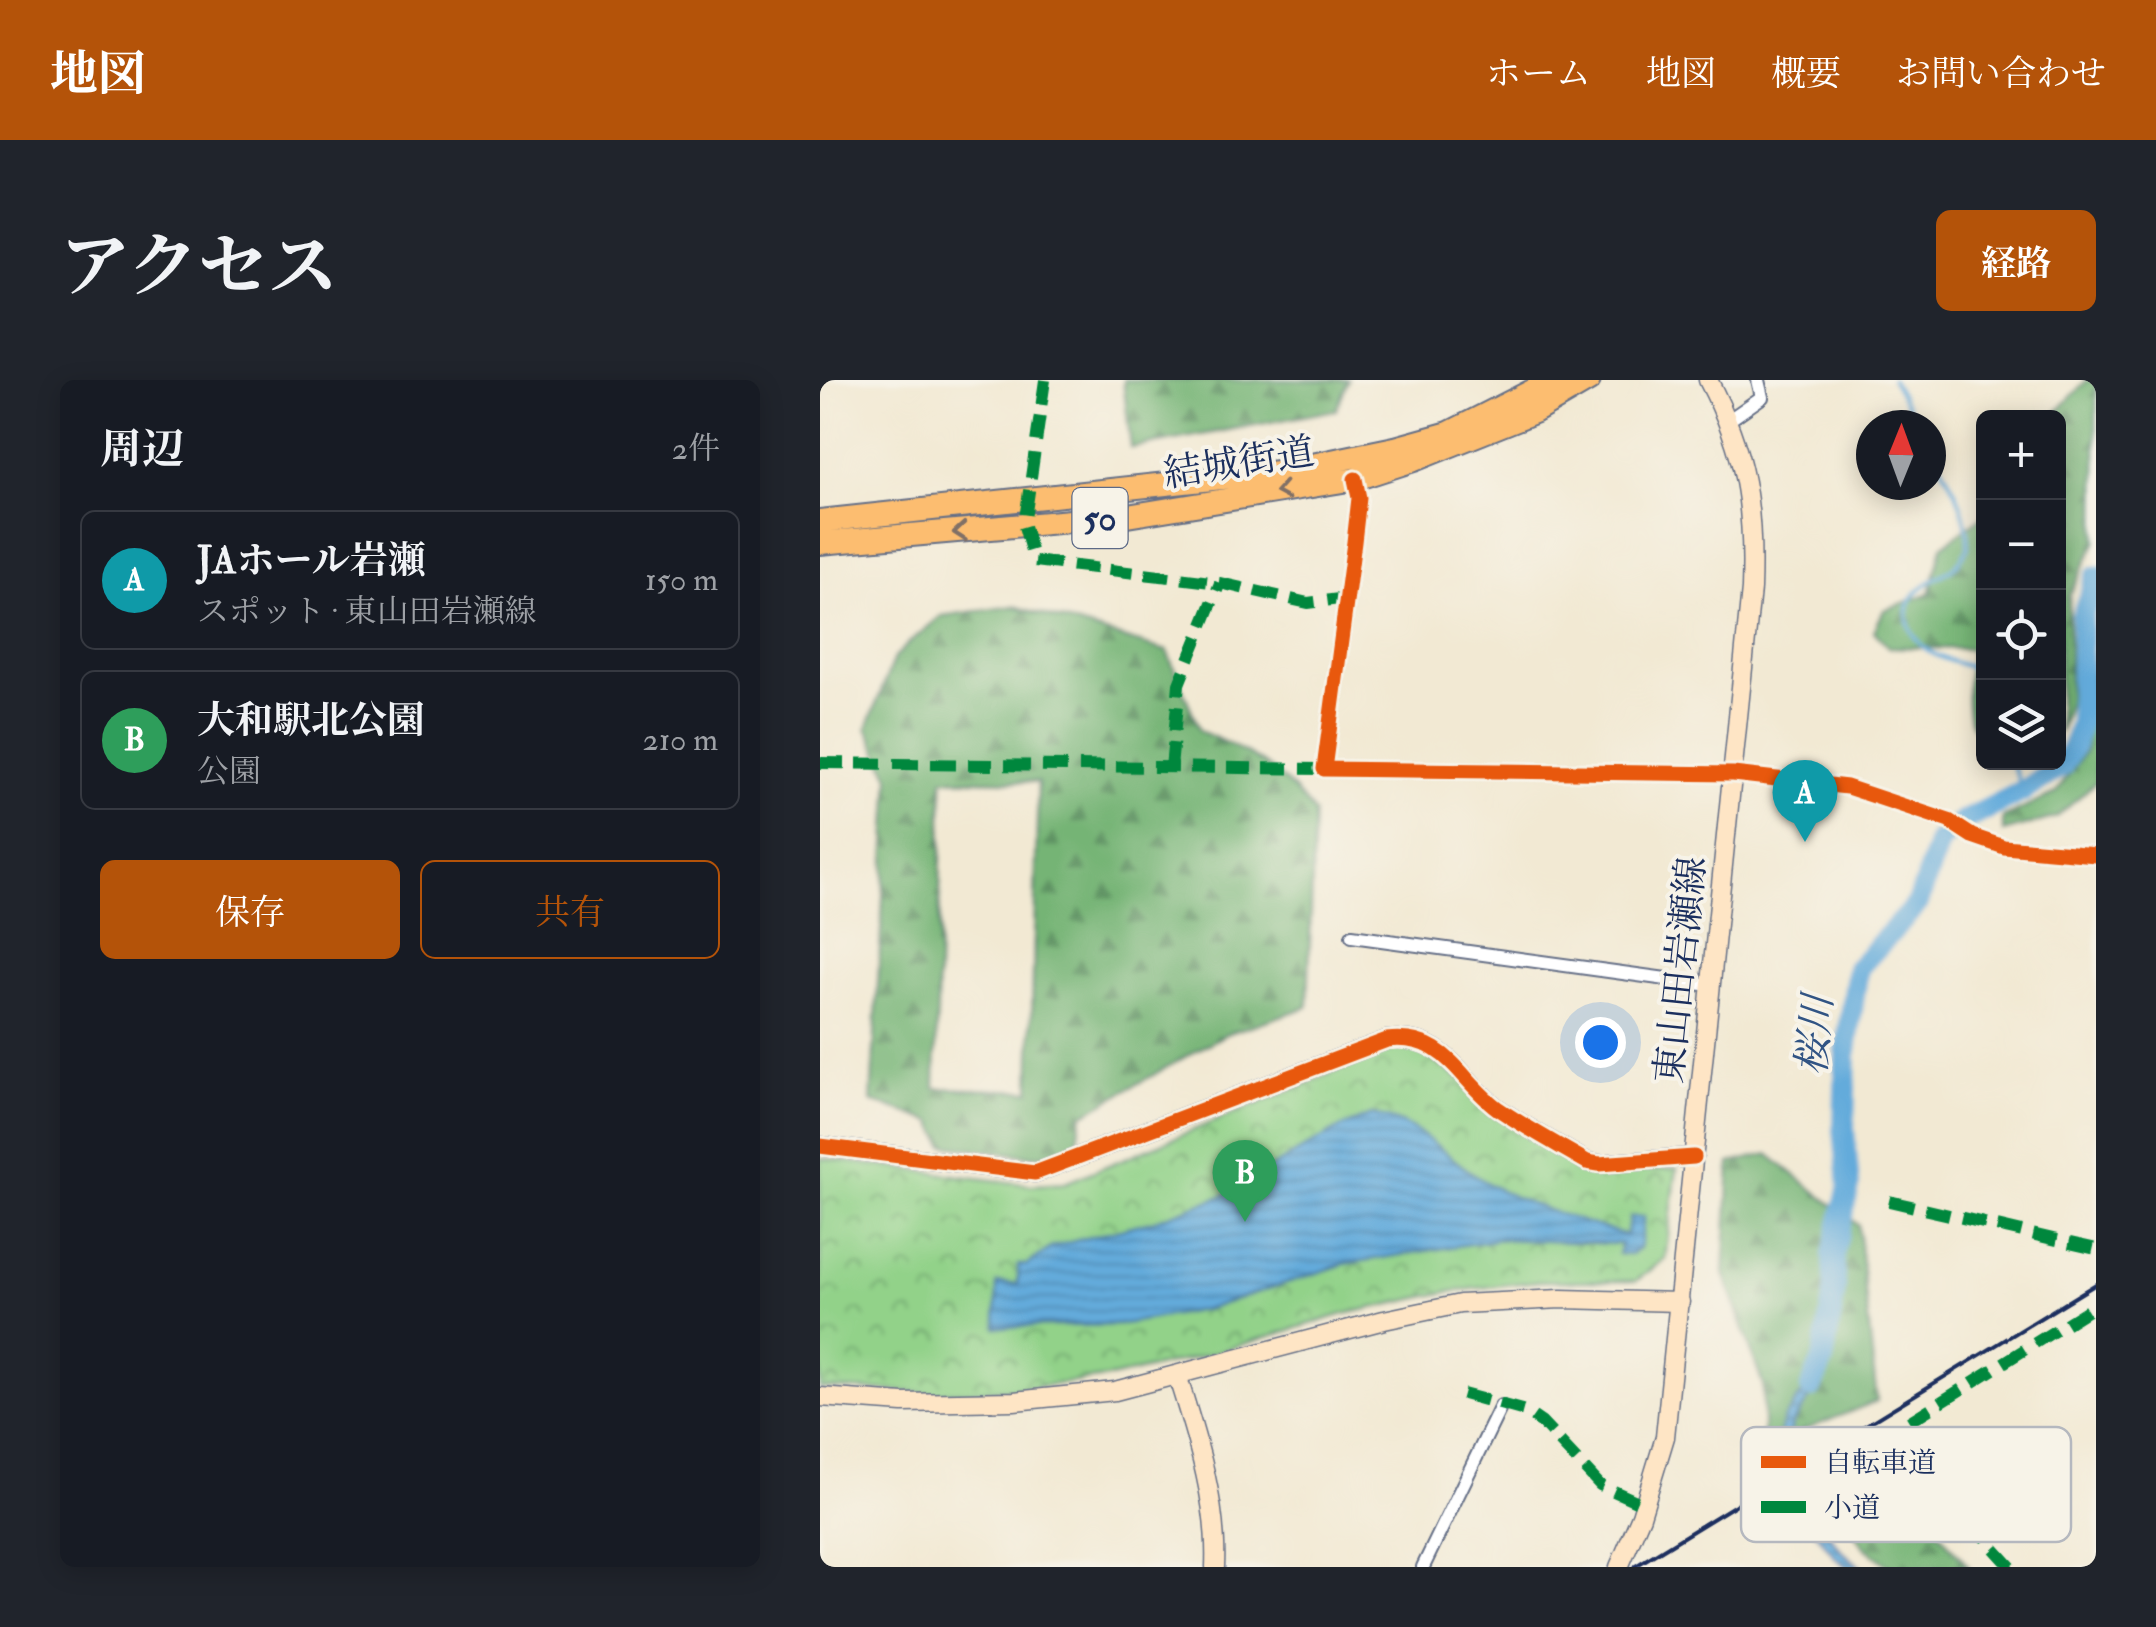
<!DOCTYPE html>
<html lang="ja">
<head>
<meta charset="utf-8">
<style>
  :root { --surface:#171b24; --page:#20242c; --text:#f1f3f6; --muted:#9ea1a6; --line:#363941; --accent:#b45309 }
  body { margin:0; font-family:"IM FELL Double Pica","Noto Serif JP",serif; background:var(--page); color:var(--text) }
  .controls { position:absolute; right:30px; top:30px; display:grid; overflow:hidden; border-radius:15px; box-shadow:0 5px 25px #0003 }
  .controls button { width:90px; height:90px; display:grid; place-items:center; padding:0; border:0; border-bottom:2px solid var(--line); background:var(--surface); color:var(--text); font:50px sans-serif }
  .compass { position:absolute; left:1036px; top:30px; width:90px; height:90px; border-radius:50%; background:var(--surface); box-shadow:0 5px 25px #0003; rotate:1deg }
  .you { position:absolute; left:780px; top:662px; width:35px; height:35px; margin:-25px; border:8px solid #fff; border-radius:50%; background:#1a73e8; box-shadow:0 0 0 15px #1a73e833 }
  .badge { display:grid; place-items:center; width:65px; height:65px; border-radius:50%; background:var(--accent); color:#fff; font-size:32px; font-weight:700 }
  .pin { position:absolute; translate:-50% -82px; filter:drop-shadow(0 2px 5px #0008) }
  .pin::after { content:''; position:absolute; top:52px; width:35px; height:30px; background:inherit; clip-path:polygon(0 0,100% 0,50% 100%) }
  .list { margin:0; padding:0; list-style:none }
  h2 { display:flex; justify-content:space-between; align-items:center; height:130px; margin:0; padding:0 40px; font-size:42px }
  h2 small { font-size:32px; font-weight:400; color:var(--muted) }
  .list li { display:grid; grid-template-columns:65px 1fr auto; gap:30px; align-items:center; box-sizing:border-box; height:140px; margin:0 20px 20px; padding:0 20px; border:2px solid var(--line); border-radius:15px }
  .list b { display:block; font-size:38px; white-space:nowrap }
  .list p { margin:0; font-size:32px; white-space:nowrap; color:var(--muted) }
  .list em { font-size:32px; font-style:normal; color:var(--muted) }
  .actions { display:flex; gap:20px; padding:30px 40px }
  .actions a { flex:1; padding:22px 0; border:2px solid var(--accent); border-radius:15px; text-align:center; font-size:35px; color:var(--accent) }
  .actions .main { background:var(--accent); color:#fff }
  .icon { flex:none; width:55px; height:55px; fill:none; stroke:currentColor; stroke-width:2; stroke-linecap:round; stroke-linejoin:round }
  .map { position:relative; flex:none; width:1276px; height:1187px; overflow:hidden; border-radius:15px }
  header { display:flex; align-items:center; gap:60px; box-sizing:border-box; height:140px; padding:0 50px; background:var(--accent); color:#fff }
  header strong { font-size:48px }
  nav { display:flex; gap:55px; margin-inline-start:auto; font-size:35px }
  .intro { display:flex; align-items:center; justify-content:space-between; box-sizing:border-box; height:240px; padding:0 60px }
  h1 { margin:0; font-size:70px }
  .button { padding:25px 45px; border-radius:15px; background:var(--accent); color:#fff; font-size:35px; font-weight:700 }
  main { display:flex; gap:60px; padding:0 60px }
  aside { flex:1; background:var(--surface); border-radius:15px; box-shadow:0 5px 25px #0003 }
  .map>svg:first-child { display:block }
</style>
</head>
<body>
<header>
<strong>地図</strong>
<nav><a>ホーム</a><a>地図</a><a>概要</a><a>お問い合わせ</a></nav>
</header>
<div class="intro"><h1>アクセス</h1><a class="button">経路</a></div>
<main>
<aside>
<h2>周辺<small>2件</small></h2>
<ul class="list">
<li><span class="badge" style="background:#0f9aa8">A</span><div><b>JAホール岩瀬</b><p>スポット · 東山田岩瀬線</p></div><em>150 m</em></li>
<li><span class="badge" style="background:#2e9e5b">B</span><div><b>大和駅北公園</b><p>公園</p></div><em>210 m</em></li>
</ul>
<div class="actions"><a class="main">保存</a><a>共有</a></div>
</aside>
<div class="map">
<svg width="1276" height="1187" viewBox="0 0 1276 1187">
  <defs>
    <pattern id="forest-firs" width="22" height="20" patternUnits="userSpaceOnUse" patternTransform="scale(2.5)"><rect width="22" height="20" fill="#75b475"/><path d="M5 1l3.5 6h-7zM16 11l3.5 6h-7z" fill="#5f9363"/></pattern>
    <pattern id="park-crowns" width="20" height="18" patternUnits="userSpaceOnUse" patternTransform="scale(2.5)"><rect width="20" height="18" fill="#92d289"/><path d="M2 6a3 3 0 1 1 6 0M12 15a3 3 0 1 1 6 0" fill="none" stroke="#76ab73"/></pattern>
    <pattern id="water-rules" width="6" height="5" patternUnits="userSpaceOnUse" patternTransform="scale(2.5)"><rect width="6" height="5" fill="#64abdb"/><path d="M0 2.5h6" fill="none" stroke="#528cb5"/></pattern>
  </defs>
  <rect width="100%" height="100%" fill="#f7f3e8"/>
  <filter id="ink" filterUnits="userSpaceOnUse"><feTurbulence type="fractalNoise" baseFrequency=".01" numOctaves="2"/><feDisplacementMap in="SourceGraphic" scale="20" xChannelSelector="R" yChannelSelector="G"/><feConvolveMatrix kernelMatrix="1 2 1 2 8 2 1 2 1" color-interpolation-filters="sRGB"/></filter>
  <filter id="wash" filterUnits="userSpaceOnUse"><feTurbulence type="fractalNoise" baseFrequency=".0048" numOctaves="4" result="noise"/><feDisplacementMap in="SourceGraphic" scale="40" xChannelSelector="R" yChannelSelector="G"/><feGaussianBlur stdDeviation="2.25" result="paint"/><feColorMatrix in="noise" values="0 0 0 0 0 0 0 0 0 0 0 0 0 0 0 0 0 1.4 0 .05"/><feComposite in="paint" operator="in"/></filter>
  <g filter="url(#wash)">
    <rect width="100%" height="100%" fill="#f2e9d3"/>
    <path fill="url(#forest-firs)" stroke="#48726a" stroke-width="2.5" fill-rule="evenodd" d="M303 0H528L516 30 311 68Z
      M1267 0H1276V162L1249 216V322L1239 353 1238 38 1232 37Z
      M1163 136V357C1137 341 1150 295 1151 269L1068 267 1054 251 1064 230 1110 213 1122 166Z
      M194 226 347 271 380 351C433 374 457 387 494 433L488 627 406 654 262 735 256 771 211 776 124 765 113 742 51 721 70 397 47 348 74 278 90 262 121 236ZM123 399 218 402 210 711 115 708Z
      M1276 271V402L1237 437 1183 452V438L1236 413 1265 371Z
      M948 774 1038 845 1057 1021 943 1067V1005L904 893 910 783Z
      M1070 1060 1116 1149 1149 1187H1070L1044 1167 998 1098Z"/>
    <path fill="url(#park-crowns)" stroke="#568074" stroke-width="2.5" d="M575 667 603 671 747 778 774 793 857 788 845 879 816 901H717L627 912 524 934 383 976 294 997 197 1009 116 1013 0 1008V778L212 805 245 803Z"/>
    <path fill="url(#water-rules)" stroke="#406d9c" stroke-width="2.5" d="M551 735C602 741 627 781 669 804 707 826 764 842 806 855L810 837H824L820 867 811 874H798L801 864 680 859 524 884 387 929 297 945 176 947 177 903 198 904V885H207L232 867 335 840 402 816 520 748Z
      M998 979 1007 982 992 1015 972 1043 969 1060 996 1138 1022 1171 1041 1187H1027L1015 1177 988 1142 959 1058 964 1038 984 1012Z"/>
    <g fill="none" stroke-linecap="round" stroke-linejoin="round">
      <path stroke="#64abdb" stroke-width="4" d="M1072 0 1098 45
        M1111 68C1130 101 1149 128 1148 168 1144 174 1140 182 1134 187 1122 197 1105 201 1095 214 1078 236 1092 261 1112 273 1129 283 1147 284 1164 293
        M1191 382 1203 411"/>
      <path stroke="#64abdb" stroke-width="22" d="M991 1008 1003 980 1015 908 1013 875 1029 806 1024 749 1026 671 1038 588 1098 523 1119 461 1142 442 1203 411 1242 386 1254 365 1260 342 1262 237 1276 197"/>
    </g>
  </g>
  <g filter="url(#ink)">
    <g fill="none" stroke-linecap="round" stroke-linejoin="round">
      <g stroke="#667087" stroke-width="16">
        <path id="street" d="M909 40 942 17 938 0
          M535 99 539 118 534 162 504 389 913 394 1027 407 1129 441 1152 456 1184 467 1276 475
          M532 556 890 605
          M603 1187 681 1026"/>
      </g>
      <g stroke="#667087" stroke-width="21">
        <path id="secondary" d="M0 766 215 793 567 660C628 653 639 702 680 730 708 749 738 765 767 782L779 784 874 777
          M357 995C376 1056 398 1122 395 1187
          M0 1017 83 1023 194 1021 295 1011 564 940 640 924 741 919 860 922
          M799 1187 821 1136 845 1057 931 209C934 128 926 72 888 0"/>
      </g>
      <g stroke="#667087" stroke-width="26">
        <path id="highway" d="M0 141 458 92 575 68 629 53 734 0
          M0 163 307 136 535 99 594 80 714 32 769 0"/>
      </g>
      <use href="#street" stroke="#fff" stroke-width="12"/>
      <use href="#secondary" stroke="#fee5c5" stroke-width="18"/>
      <use href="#highway" stroke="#fcbd6f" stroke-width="22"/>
      <path stroke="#1b2f5e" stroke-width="4" d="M814 1187 1276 904"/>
      <path stroke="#00873e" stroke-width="12" stroke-dasharray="25 12" stroke-linecap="butt" d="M225 0 204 146 214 181 400 203 488 223 527 218
        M0 383 504 389
        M351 388 359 304 400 203
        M1069 821 1276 869
        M643 1014 705 1031 722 1043 780 1105 825 1125
        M1191 1187 1123 1112 1084 1045 1276 925"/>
      <g stroke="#f7f3e8" stroke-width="21">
        <path id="cycleway" d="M535 99 539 118 534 162 504 389 913 394 1027 407 1129 441 1152 456 1184 467 1276 475
          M0 766 215 793 567 660C628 653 639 702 680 730 708 749 738 765 767 782L779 784 874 777"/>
      </g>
      <use href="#cycleway" stroke="#e8590c" stroke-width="15"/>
    </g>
    <defs><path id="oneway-chevron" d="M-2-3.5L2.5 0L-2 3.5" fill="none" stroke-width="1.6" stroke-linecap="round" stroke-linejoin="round" transform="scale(2.5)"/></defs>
    <g stroke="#806f66">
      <use href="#oneway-chevron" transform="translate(462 111) rotate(170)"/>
      <use href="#oneway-chevron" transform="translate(140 152) rotate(175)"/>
    </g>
  </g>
  <g text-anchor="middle" stroke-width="8" stroke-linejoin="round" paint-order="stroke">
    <rect fill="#f7f3e8" stroke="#5d6a87" stroke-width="2.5" x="252.5" y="108" width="55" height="60" rx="8"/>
    <g font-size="35" font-weight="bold" fill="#1b2f5e">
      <text x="280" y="150">50</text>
    </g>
    <g font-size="38" fill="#1b2f5e" stroke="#f7f3e8">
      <text transform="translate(419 82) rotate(-9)" y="13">結城街道</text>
      <text transform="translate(860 590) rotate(-84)" y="13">東山田岩瀬線</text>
    </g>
    <g font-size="40" font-style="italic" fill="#315484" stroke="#f7f3e8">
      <text transform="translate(994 655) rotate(-85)" y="14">桜川</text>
    </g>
  </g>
  <rect x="921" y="1047" width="330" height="115" rx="15" fill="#f7f3e8" stroke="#b5b8bf" stroke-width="2.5"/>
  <rect x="941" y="1076" width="45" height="12" fill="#e8590c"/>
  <rect x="941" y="1121" width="45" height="12" fill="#00873e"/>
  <g font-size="28" fill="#1b2f5e">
    <text x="1004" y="1092">自転車道</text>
    <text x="1004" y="1137">小道</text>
  </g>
</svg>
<div class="controls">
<button>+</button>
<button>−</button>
<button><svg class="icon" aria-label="locate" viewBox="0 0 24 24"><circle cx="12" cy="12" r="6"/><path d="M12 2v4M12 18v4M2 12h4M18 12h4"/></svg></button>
<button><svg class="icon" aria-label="layers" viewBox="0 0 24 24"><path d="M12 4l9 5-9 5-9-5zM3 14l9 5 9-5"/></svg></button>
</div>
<svg class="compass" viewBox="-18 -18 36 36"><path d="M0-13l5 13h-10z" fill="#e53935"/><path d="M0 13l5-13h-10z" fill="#9ea1a6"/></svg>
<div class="you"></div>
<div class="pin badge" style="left:985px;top:462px;background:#0f9aa8">A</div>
<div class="pin badge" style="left:425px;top:842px;background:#2e9e5b">B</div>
</div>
</main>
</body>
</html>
